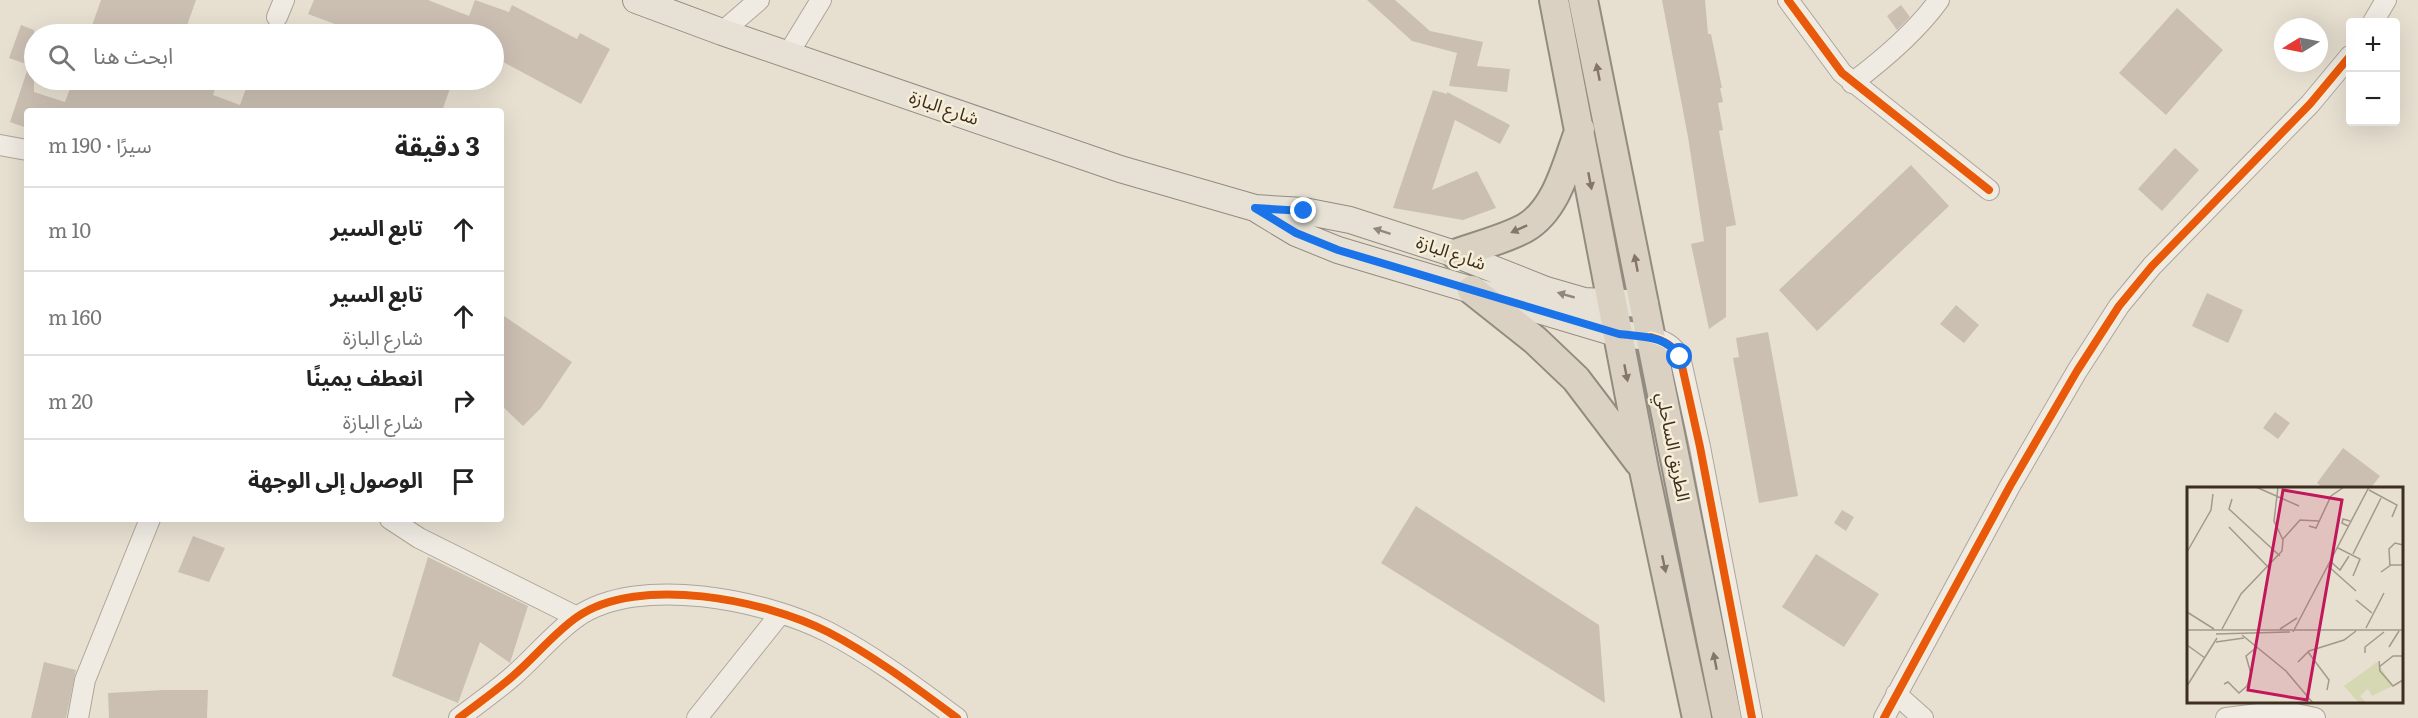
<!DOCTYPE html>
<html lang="ar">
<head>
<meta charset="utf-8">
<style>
  :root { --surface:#fff; --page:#f2f2f2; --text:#222; --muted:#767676; --line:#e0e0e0 }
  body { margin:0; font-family:Literata,"Noto Sans Arabic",serif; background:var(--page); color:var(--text); direction:rtl }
  .controls { position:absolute; right:18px; top:18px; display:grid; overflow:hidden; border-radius:6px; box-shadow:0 6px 24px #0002 }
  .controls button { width:54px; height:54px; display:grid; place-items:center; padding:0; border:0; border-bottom:2px solid var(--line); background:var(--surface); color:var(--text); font:30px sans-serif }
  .compass { position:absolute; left:2274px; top:18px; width:54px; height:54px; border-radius:50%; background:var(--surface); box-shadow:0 6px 24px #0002; rotate:260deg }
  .stop { position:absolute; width:18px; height:18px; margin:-14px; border:4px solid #1a73e8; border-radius:50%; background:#fff }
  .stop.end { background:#1a73e8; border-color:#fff; box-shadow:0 2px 6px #0008 }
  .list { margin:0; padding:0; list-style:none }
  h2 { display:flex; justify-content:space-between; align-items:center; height:78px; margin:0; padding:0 24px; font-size:26px }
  h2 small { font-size:20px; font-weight:400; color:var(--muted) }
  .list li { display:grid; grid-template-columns:39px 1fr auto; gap:18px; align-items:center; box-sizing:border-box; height:84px; padding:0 24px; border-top:2px solid var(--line) }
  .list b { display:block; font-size:22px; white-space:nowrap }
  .list p { margin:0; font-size:20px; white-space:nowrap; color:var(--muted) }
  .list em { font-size:20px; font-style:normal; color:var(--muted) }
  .icon { flex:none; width:33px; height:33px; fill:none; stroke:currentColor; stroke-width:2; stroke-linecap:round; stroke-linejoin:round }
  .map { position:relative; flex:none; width:2418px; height:718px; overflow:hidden; direction:ltr }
  .search { position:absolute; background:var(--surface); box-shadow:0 6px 24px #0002; left:24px; top:24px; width:480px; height:66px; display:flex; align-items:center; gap:15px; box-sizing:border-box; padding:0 21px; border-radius:33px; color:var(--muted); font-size:22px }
  .panel { position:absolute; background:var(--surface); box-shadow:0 6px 24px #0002; left:24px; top:108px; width:480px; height:414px; border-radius:6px; direction:rtl }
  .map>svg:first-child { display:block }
</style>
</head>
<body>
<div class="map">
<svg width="2418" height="718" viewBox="0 0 2418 718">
  <rect width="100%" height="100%" fill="#e7e0d1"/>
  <path fill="#cbbfb2" d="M101 0H196L184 34H89Z
    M314 0H428L469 16 475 0 509 12 512 5 577 39 580 33 610 49 581 104 494 57V34H362L308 14Z
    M1367 0H1395L1430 31 1483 42 1477 66 1510 69 1507 92 1449 86 1457 53 1412 41Z
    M1662 0H1705L1708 34H1711L1722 88H1720L1723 102 1718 103 1723 130 1719 131 1736 225 1726 227V317L1709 329 1691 244 1704 241 1688 137Z
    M1901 5 1910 17 1897 30 1887 16Z
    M2177 8 2223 50 2166 115 2119 73Z
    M21 25 34 30V92L65 102 73 80H218L213 95 240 105 249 80H453L442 111H27V128L10 122 29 65 9 58Z
    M1433 90 1447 94V92L1510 125 1500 144 1455 120 1432 190 1477 171 1496 208 1463 220 1393 208Z
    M2175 148 2199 170 2162 211 2138 189Z
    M1911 165 1949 206 1817 331 1779 290Z
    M2207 293 2243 310 2228 343 2192 326Z
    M1956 305 1979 325 1964 343 1940 324Z
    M501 314 572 362 541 408 523 426 501 405Z
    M1768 332 1798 496 1759 503 1733 358 1739 357 1736 338Z
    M2275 412 2290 423 2278 439 2263 428Z
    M2343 448 2380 476 2370 489H2324L2317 483Z
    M1416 506 1599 625 1605 703 1381 563Z
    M1842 510 1854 517 1846 531 1834 523Z
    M193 536 225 548 209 582 178 572Z
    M1816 554 1879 594 1844 647 1782 607Z
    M428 557 528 606 510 663 480 642 458 703 392 676Z
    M44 662 76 670 66 718H31Z
    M163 690H208L207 718H109L108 693Z"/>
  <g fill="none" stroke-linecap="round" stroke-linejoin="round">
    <g stroke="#ada599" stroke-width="22">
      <path id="minor" d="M1788 0 1842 73 1989 190
        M277 17 284 0
        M2373 22 2386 0
        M722 32 759 0
        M788 54 821 0
        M1852 83C1884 59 1916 32 1939 0
        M0 145 27 150
        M1651 337C1665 341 1672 345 1680 357L1700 447 1752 718
        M390 519 419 538 577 617
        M1896 694 1923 718
        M78 718 85 680 150 519
        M459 718C477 704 496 691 513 676 535 657 554 633 577 617 639 574 765 600 828 632 874 656 915 687 957 718
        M697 718 781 613
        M1884 718 2010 486 2077 371 2119 306 2152 266 2310 104 2350 56
        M2226 718 2282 711 2315 718"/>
    </g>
    <g stroke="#928b80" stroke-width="28">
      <path id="major" d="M636 0 722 32 1120 169 1255 208 1304 211 1350 220 1455 254 1546 290 1584 301 1645 304
        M1258 210 1296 233 1338 250 1619 334 1651 337"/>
    </g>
    <g stroke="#928b80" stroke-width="32">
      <path id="highway" d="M1554 0 1644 470 1697 718
        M1583 0 1727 718
        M1455 254C1477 246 1505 239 1525 228 1558 209 1567 162 1580 129
        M1472 290 1535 340 1576 379 1639 462"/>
    </g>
    <use href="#minor" stroke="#efebe3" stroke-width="20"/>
    <use href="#major" stroke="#e6e1d4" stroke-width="26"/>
    <use href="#highway" stroke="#dad1c2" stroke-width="28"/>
    <g stroke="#f7eed8" stroke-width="11">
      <path id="cycleway" d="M1788 0 1842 73 1989 190
        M1651 337C1665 341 1672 345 1680 357L1700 447 1752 718
        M459 718C477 704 496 691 513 676 535 657 554 633 577 617 639 574 765 600 828 632 874 656 915 687 957 718
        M1884 718 2010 486 2077 371 2119 306 2152 266 2310 104 2350 56"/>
    </g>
    <use href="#cycleway" stroke="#e8590c" stroke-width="8"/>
  </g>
  <defs><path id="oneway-solid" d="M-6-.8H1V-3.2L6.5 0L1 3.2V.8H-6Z" transform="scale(1.5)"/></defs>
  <g fill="#847769">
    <use href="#oneway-solid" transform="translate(1598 72) rotate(-101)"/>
    <use href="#oneway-solid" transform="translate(1590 181) rotate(79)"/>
    <use href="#oneway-solid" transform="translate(1519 229) rotate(156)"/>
    <use href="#oneway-solid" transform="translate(1636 263) rotate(-101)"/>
    <use href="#oneway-solid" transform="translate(1626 373) rotate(79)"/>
    <use href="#oneway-solid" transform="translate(1664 564) rotate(78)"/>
    <use href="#oneway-solid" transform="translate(1715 661) rotate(-101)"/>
  </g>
  <g fill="#92887a">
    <use href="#oneway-solid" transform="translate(1382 231) rotate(-162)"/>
    <use href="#oneway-solid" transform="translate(1566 295) rotate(-164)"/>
  </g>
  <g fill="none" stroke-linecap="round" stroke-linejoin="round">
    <path stroke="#1a73e8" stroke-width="8" d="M1304 211 1255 208 1296 233 1338 250 1619 334C1643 337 1666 335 1680 357"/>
  </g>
  <g text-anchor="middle" stroke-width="5" stroke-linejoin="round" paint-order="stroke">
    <g font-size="18" fill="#3d2e20" stroke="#f7eed8">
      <text transform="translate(944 108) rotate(19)" y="6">شارع البازة</text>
      <text transform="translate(1451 253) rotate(19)" y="6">شارع البازة</text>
      <text transform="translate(1673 447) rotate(79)" y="6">الطريق الساحلي</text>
    </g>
  </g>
  <g transform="translate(2187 487)">
    <rect width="216" height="216" fill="#e7e0d1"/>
    <path d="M190 175 206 199 185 209 181 202 173 209 180 216H172L157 199Z" fill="#d6d7b3"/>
    <path fill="none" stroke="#a3998a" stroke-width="1.5" d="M69 0 112 19M182 3 210 18 205 30M45 12 42 22 93 69M122 39 129 41 144 9 157 0M161 39 155 36 156 32 163 34M42 40 82 81M96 52 113 33 132 34M151 61 173 72 166 89M0 65 24 23 26 7M166 67 194 11M143 74 153 83 162 69M141 79 169 104M203 79 202 62 208 56 216 58M194 85 204 78H216M169 113 185 126M0 125 27 142M179 141 197 106M35 142 54 107 95 64 96 53 87 34 91 0M93 142 110 131M0 143H216M106 145 182 0M29 147 103 145M55 148 99 184 126 216M29 155 57 151M0 158 18 171M202 160 212 144M121 165 142 193 140 203M178 166V160L197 145M192 174 193 184 206 199 216 193M111 175 122 164 157 153 169 144M192 180 206 169H216M37 197 41 195 52 206 60 199 64 187 59 169 70 160M0 199 30 151"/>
    <path fill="#c2185b" fill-opacity="0.15" stroke="#c2185b" stroke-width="3" d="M96 3 155 13 120 213 61 203Z"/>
    <rect width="216" height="216" fill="none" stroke="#3d2e20" stroke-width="3"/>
  </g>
</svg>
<div class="controls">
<button>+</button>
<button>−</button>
</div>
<svg class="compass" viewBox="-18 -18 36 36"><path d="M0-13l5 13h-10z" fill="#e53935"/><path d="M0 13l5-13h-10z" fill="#767676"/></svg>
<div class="stop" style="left:1680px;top:357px"></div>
<div class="stop end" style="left:1304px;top:211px"></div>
<div class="search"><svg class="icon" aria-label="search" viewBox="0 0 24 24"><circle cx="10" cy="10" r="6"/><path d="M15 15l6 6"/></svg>ابحث هنا</div>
<section class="panel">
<h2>3 دقيقة<small>سيرًا · 190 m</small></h2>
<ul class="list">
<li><svg class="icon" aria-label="ahead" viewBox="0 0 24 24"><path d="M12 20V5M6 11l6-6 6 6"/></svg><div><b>تابع السير</b></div><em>10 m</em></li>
<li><svg class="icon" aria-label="ahead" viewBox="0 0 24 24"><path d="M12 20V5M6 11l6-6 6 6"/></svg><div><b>تابع السير</b><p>شارع البازة</p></div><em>160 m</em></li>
<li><svg class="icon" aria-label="right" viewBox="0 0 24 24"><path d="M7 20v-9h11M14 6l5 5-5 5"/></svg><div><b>انعطف يمينًا</b><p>شارع البازة</p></div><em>20 m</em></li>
<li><svg class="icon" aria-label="arrive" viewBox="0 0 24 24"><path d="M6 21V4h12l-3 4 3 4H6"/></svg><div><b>الوصول إلى الوجهة</b></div></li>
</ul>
</section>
</div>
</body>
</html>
